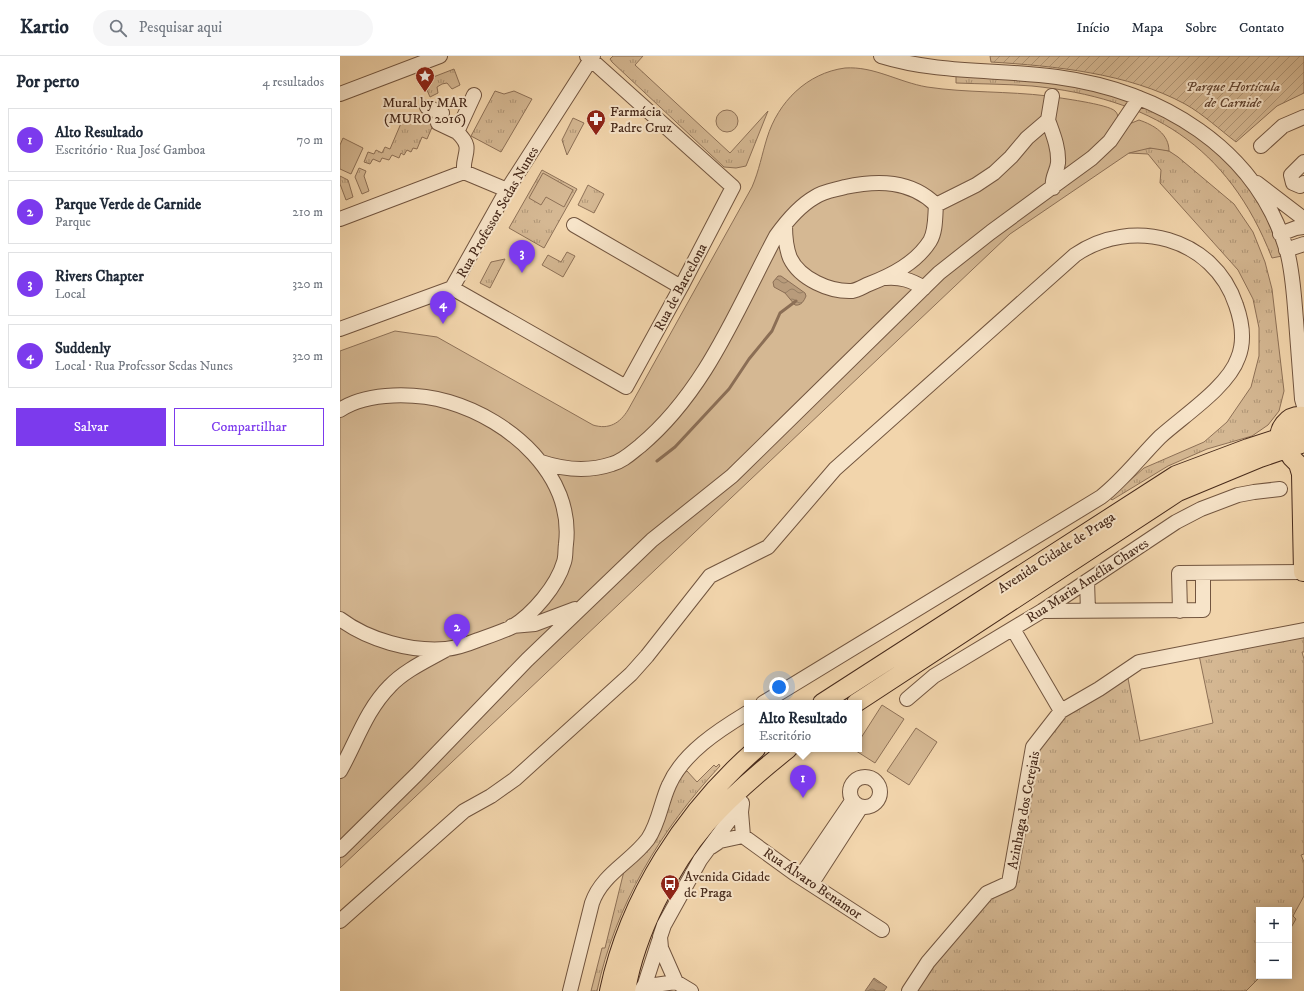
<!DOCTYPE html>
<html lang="pt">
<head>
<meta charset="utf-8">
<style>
  :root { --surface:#fff; --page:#f6f6f7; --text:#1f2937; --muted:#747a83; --line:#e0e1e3; --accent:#7c3aed }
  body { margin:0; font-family:"IM FELL DW Pica",serif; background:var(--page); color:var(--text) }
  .controls { position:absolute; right:12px; bottom:12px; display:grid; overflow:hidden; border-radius:0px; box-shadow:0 2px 10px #0003 }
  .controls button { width:36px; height:36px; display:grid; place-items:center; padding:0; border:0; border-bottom:1px solid var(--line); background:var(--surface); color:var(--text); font:20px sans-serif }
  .you { position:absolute; left:439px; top:631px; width:14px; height:14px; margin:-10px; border:3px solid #fff; border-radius:50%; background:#1a73e8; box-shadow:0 0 0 6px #1a73e833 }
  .badge { display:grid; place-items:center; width:26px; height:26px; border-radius:50%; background:var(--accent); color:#fff; font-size:13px; font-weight:700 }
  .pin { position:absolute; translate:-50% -33px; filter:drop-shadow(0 1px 2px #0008) }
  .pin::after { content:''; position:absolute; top:21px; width:14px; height:12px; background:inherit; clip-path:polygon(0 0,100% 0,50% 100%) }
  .popup { position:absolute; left:404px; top:644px; width:118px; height:52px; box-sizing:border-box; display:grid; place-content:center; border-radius:0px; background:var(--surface); filter:drop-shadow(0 1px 3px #0005); font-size:13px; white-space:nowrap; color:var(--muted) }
  .popup b { font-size:15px; color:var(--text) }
  .popup::after { content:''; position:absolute; left:50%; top:100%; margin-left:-8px; border:8px solid transparent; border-top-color:var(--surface) }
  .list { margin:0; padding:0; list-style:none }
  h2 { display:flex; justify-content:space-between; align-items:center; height:52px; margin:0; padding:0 16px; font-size:17px }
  h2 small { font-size:13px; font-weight:400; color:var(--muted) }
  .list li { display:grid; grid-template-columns:26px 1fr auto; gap:12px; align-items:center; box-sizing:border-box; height:64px; margin:0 8px 8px; padding:0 8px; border:1px solid var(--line); border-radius:0px }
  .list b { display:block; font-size:15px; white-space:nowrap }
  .list p { margin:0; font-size:13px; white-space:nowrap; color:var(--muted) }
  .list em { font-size:13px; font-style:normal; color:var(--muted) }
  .actions { display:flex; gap:8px; padding:12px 16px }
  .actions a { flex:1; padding:9px 0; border:1px solid var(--accent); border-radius:0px; text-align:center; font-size:14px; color:var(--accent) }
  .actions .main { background:var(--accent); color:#fff }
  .icon { flex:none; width:22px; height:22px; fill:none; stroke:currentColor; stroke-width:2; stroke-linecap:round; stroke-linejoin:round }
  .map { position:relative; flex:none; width:964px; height:935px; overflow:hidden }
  header { display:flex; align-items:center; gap:24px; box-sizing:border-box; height:56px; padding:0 20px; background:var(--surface); border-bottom:1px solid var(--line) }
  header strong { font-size:19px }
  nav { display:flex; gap:22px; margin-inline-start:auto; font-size:14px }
  .search { width:280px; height:36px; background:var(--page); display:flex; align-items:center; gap:10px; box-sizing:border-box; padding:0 14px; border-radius:22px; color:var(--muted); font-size:15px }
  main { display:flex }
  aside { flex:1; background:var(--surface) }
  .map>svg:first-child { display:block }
</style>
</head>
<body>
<header>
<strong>Kartio</strong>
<div class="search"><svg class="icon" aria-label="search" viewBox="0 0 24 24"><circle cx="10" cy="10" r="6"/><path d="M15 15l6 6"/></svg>Pesquisar aqui</div>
<nav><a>Início</a><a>Mapa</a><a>Sobre</a><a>Contato</a></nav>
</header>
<main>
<aside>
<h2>Por perto<small>4 resultados</small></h2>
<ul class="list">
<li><span class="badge">1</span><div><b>Alto Resultado</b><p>Escritório · Rua José Gamboa</p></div><em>70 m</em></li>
<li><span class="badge">2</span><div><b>Parque Verde de Carnide</b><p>Parque</p></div><em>210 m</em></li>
<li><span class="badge">3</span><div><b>Rivers Chapter</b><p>Local</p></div><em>320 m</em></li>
<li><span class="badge">4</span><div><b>Suddenly</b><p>Local · Rua Professor Sedas Nunes</p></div><em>320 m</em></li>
</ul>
<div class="actions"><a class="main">Salvar</a><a>Compartilhar</a></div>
</aside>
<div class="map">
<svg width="964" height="935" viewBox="0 0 964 935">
  <defs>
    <pattern id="grass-tufts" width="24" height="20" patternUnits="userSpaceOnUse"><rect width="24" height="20" fill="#d5b893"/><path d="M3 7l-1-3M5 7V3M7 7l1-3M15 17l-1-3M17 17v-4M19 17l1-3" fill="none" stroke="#af9677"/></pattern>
    <pattern id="garden-furrows" width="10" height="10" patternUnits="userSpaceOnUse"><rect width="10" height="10" fill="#d5b893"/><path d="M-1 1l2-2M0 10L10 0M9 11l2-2" fill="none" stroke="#af9677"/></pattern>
    <pattern id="water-waves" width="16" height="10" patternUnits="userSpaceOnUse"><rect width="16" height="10" fill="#b89b7b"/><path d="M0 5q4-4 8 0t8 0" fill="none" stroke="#977f64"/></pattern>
  </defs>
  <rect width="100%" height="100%" fill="#f2d5ac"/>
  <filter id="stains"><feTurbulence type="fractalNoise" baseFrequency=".005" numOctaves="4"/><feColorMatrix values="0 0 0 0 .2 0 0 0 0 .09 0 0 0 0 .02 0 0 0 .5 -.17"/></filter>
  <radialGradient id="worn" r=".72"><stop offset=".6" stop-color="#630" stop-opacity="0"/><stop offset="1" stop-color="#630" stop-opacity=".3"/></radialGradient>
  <path fill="url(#grass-tufts)" stroke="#8e7157" d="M273 0H303L295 9 390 97 428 55 406 110 396 112 384 111 272 6 270 3Z
    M114 13 120 29 112 33 107 27 102 28 97 31 98 37 90 41 83 25Z
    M616 19 712 25 778 39 844 70 896 113 922 150 942 200 932 202C888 89 810 42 692 30 667 28 641 28 616 27Z
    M155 35 164 38 174 35 192 43 161 96 131 80Z
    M75 61 93 69 87 83 82 81 77 93 73 92 71 96 67 94 64 99 61 97 59 102 52 99 49 104 42 102 40 106 33 103 30 108 24 106 28 96 34 98 36 94 42 97 45 91 50 93 62 65 67 68 69 64 73 66Z
    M233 62 244 67 227 99 222 84Z
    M816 92 829 95 838 101 894 148 913 176 925 206 932 233 944 335 939 355 928 369 912 380 867 393 828 410 772 444 770 442 804 412 864 386 887 366 911 331 919 300V272L913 243 898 214 820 127 821 114 808 98 789 97 802 93Z
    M19 112 26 115 24 120 29 135 22 138 15 121Z
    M202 114 237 133 204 192 169 172Z
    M0 120 8 124 13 141 6 144 0 128Z
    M248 129 264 138 254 157 238 149Z
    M227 196 235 200 223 221 202 209 208 199 221 206Z
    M165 203 150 232 140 227 151 206Z
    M964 578V596H962L964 603V798L961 799 964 806V840L953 860 956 863 949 875V854H919V920H921L906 935H572L649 842 673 829 696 693 724 658 787 617 800 685 873 667 859 599Z
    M379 708 380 710C321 773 275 850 257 935H251L262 892H265L284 815 326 755 336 729 345 716 347 715 357 726 374 709 376 711Z"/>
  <path fill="#d5b893" stroke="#8e7157" d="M505 12C534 10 558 26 587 31 627 37 667 35 708 40 719 42 768 48 775 55 778 58 778 60 777 64L789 68 799 64C814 69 829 78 829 95L810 92 789 97 670 178 0 812V295L55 275 97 281 253 369C269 374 280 367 288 354L412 131C419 115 422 98 427 82 438 46 467 17 505 12Z
    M376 65a11 11 0 1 1 22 0a11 11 0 1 1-22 0Z
    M3 82 23 92 11 118 0 113V89Z
    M203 117 233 134 224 151 206 141 201 149 189 142Z
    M542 649 564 663 535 707 513 693H519V685Z
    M576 672 597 686 569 729 547 715Z"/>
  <path fill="url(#garden-furrows)" stroke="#8e7157" d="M650 0H964V37L937 50 896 86C880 74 863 58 845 48 788 17 714 10 651 6Z"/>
  <path fill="url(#water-waves)" stroke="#8b6e55" d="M438 220H441L465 237 466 240C464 245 461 250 455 249L445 237 434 231 433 226Z
    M534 922 547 931 544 935H525Z"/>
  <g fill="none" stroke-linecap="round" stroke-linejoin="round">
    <path stroke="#8b6e55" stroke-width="3" d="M317 405 335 391 389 333 409 303 432 275 440 257 456 245"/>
    <g stroke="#72553f" stroke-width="16">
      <path id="minor" d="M541 0C599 18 659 13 717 21 820 35 916 91 947 195 953 217 954 241 956 264 958 290 960 317 962 343L964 350
        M0 38 100 0
        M87 51 102 57 98 67 117 76 134 39
        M708 64 712 40
        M117 76C135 93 122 97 124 116
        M921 90 943 70 964 61
        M964 106 951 119 953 127 960 130 964 127
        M917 127 964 163
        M596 149 636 129 654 117 671 101 687 82 708 64C713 78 719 92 718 107 717 116 711 122 713 132
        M0 163 124 116 167 134
        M234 169 341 231
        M940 178 956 172 964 171
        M946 194 964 188
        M546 222C561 221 571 224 584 232
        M112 232 286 331 341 231 393 131 247 0
        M0 273 112 232 167 134 253 0
        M0 354C28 335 78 337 109 346 170 364 234 419 226 488 225 494 226 500 224 506 217 530 193 558 172 571 161 576 149 580 138 584 128 588 116 592 106 593 71 596 28 584 0 563
        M201 406C225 414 248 416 272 408 283 405 291 397 300 390 366 335 397 253 436 180 446 166 461 149 475 141 484 135 495 134 505 131 538 124 571 124 596 149 595 160 596 175 590 185 576 207 552 219 529 228 524 230 518 234 512 235 490 236 460 223 450 202 446 192 445 180 445 169
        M747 525 748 555
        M702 555 863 554V517
        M840 555 839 517 964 516
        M172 570 195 568 235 553
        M673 573 721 655
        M567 643 594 620 702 555 836 466 861 453 898 439 914 436 940 433
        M0 715C16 687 26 654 50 630 65 614 88 604 107 593
        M510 736a15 15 0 1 1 30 0a15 15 0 1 1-30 0Z
        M403 780 454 817 542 874
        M371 791 380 785 403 780 401 756 402 748
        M0 794 77 718 187 604 312 484 392 420 599 217 651 176 752 102 770 85 799 42
        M461 820 512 745
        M472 827 521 751
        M0 865 124 755 151 740 175 723 291 618 307 600 370 520 428 491 495 413 735 199C791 160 874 181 896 249 902 266 905 285 898 302 888 331 843 360 820 381 800 401 783 424 761 441L423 647
        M336 926 351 935
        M230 935 252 847C262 818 291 806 308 783 319 767 321 746 329 729 343 697 379 674 407 657
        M301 935 305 928 319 885
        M302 935 315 929 336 926 321 892 320 881 324 869 360 804 402 747
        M569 935 588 906 647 837 669 827 693 691 721 655 759 633 799 606 964 574"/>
    </g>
    <g stroke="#472a1b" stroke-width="20">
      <path id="major" d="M940 389C936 373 947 358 964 360
        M951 401 958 408 961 418 963 516
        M482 647 836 419 908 392 964 374
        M516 647 838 436 920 402 964 387
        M269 935C289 841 345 755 416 693
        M286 935C295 879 330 810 367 767 392 739 419 716 448 693"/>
    </g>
    <use href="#minor" stroke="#f7e4c9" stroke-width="14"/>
    <use href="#major" stroke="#f2d5ac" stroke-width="18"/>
  </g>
  <defs>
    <g id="sight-pin" transform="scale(1)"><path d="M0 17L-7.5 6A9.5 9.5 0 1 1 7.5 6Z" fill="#8f2418" stroke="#f7e4c9"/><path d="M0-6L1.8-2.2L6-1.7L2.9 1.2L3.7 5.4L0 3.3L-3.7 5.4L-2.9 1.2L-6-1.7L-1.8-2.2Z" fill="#fff"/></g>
    <g id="pharmacy-pin" transform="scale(1)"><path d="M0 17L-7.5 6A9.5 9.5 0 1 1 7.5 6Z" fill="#8f2418" stroke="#f7e4c9"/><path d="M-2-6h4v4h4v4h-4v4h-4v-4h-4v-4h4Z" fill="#fff"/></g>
    <g id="bus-pin" transform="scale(1)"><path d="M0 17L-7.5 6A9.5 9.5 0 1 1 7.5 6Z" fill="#8f2418" stroke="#f7e4c9"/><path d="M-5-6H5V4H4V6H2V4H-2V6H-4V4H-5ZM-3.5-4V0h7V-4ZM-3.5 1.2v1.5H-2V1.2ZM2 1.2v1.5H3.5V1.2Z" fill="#fff"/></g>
  </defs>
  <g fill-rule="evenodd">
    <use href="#sight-pin" x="85" y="20"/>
    <use href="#pharmacy-pin" x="256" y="63"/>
    <use href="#bus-pin" x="330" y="828"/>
  </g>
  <g text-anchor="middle" stroke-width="4" stroke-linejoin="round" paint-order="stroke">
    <g font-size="14" font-style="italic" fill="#634633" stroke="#f7e4c9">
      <text x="893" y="35">Parque Hortícula<tspan x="893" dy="16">de Carnide</tspan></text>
    </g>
    <g font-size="14" fill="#472a1b" stroke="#f7e4c9" text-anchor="start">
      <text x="85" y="51" text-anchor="middle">Mural by MAR<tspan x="85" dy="16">(MURO 2016)</tspan></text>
      <text x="270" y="60">Farmácia<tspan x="270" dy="16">Padre Cruz</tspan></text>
      <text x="344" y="825">Avenida Cidade<tspan x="344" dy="16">de Praga</tspan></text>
    </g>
    <g font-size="14" fill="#472a1b" stroke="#f7e4c9">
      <text transform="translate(157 156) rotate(-60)" y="5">Rua Professor Sedas Nunes</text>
      <text transform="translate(340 231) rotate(-62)" y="5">Rua de Barcelona</text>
      <text transform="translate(716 496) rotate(-33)" y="5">Avenida Cidade de Praga</text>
      <text transform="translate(747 524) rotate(-33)" y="5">Rua Maria Amélia Chaves</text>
      <text transform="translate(683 754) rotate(-79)" y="5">Azinhaga dos Cerejais</text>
      <text transform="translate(473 827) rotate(34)" y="5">Rua Álvaro Benamor</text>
    </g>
  </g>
  <rect width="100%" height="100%" filter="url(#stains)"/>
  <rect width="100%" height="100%" fill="url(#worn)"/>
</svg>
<div class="controls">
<button>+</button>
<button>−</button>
</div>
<div class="you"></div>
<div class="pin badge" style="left:463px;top:742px">1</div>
<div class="popup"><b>Alto Resultado</b>Escritório</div>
<div class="pin badge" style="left:117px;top:591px">2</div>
<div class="pin badge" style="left:182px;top:217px">3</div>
<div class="pin badge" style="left:103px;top:268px">4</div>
</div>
</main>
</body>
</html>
